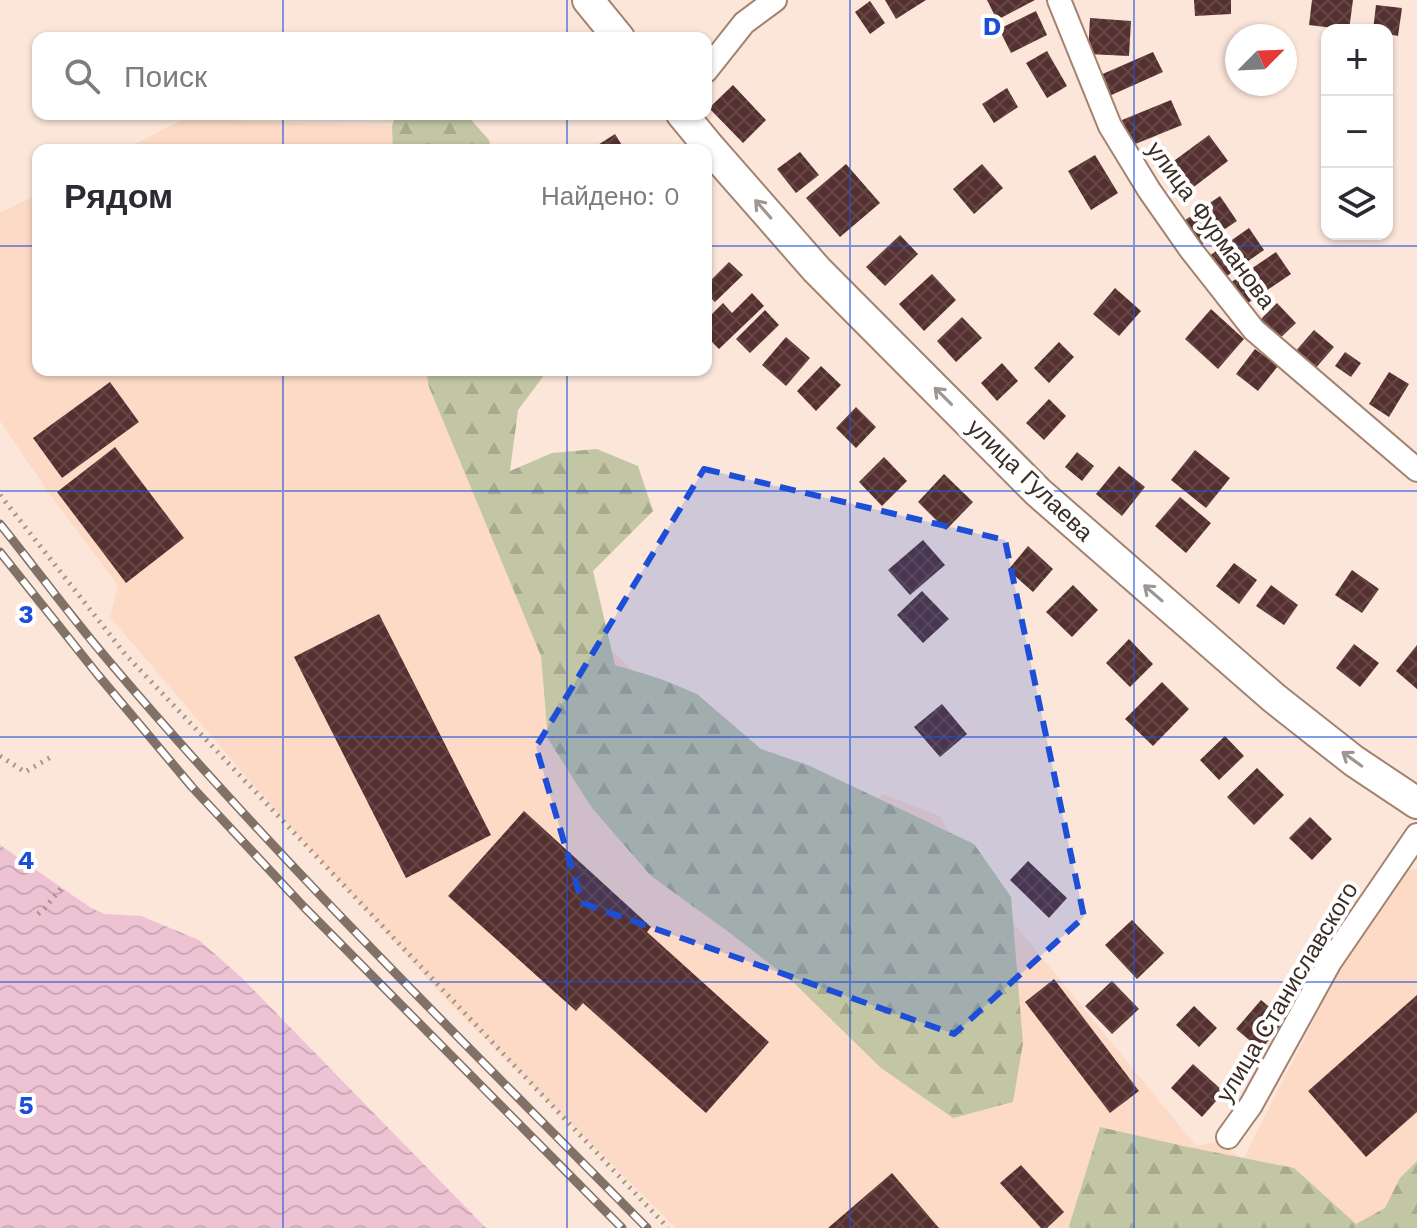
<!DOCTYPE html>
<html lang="ru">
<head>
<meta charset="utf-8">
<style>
  :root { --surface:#fff; --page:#f7f7f7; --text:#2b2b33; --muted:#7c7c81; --line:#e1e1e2 }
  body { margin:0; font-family:"Work Sans",sans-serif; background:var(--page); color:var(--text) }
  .controls { position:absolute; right:24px; top:24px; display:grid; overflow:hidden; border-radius:16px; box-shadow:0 2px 6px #0004 }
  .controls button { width:72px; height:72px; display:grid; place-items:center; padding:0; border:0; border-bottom:2px solid var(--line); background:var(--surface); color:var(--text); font:40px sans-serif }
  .compass { position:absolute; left:1225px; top:24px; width:72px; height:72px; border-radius:50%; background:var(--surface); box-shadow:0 2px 6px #0004; rotate:66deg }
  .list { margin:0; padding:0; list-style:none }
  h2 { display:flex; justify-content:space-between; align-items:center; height:104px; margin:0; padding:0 32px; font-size:34px }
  h2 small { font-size:26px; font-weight:400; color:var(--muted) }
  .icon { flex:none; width:44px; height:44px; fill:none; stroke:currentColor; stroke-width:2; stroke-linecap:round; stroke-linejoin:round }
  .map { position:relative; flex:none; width:1417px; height:1228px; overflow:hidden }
  .search { position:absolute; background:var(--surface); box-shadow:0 2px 6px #0004; left:32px; top:32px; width:680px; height:88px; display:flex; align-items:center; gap:20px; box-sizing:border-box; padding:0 28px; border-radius:16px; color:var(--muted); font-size:30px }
  .panel { position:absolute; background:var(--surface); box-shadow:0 2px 6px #0004; left:32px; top:144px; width:680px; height:232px; border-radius:16px }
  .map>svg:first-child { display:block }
</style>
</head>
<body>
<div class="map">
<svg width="1417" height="1228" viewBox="0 0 1417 1228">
  <defs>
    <pattern id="forest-firs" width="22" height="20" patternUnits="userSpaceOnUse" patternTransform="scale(2)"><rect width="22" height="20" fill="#c3c6a4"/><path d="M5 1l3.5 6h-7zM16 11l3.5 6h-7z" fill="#a8aa8d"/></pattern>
    <pattern id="water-waves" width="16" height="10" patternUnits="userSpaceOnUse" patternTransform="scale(2)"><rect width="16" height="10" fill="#edc3d4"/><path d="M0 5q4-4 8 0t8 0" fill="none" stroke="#cca8b6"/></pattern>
    <pattern id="building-cross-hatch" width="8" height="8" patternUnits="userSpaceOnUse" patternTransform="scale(2)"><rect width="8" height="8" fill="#543130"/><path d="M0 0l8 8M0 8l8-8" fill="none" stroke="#654645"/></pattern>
  </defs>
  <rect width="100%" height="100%" fill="#fbe6d9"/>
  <path fill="#fcdac6" d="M184 119 444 128V150H123Z
    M38 194V370H459L476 494 608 647 817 843 883 794 940 816 972 872 1196 1146 1217 1142 1243 1159 1345 959 1400 871 1417 869V1228H676L454 1008 261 794 110 617 118 585 51 496 0 421V213Z"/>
  <path fill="url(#forest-firs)" d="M396 114H466L489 140 491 150H393L392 126Z
    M426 370H548L518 410 510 471 552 453 597 449 638 466 653 511 593 571 615 665 661 679 697 694 761 749 810 766 974 844 1011 897 1023 1043 1013 1102 953 1118 881 1068 793 982 730 933 651 876 592 808 548 739 541 656 429 387Z
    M1100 1127 1183 1146 1294 1168 1356 1224 1385 1208 1400 1178 1417 1161V1228H1070L1069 1226Z"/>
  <path fill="url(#water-waves)" d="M0 845 91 908 105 914 141 916 199 940 242 978 486 1228H0Z"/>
  <path fill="url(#building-cross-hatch)" d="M885 0H926L896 19Z
    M987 0H1035L997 20Z
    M1194 0H1231V14L1195 16Z
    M1312 0H1353L1349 30 1309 25Z
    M870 1 885 23 870 34 855 12Z
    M1376 5 1402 8 1398 36 1387 34V30H1373Z
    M1036 11 1047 35 1011 53 999 29Z
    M1090 18 1131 21 1129 56 1088 54Z
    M1047 51 1067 86 1047 98 1026 63Z
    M1153 52 1163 72 1107 97 1098 76Z
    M733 85 766 120 743 143 709 108Z
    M1007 88 1018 107 994 123 982 104Z
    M1171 100 1182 125 1133 145 1122 120Z
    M615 134 625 150H590Z
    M1209 135 1228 161 1191 189 1171 163Z
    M800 152 819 175 796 193 777 169Z
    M1095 155 1118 193 1091 210 1068 171Z
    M846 164 880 203 840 237 806 198Z
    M982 164 1003 188 974 214 953 189Z
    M1220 196 1237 221 1198 247 1181 223Z
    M1249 228 1264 250 1224 278 1209 256Z
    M900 235 918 254 885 286 866 267Z
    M1276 252 1291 274 1245 305 1230 283Z
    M729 262 743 275 715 302 706 293V285Z
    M932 274 956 300 924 331 899 304Z
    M1115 288 1141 311 1119 336 1093 314Z
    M752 293 764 306 719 349 706 336V320L723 303 732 313Z
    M1277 303 1296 323 1276 342 1257 323Z
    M1211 309 1244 339 1218 369 1185 339Z
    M765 310 779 325 750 353 736 339Z
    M962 317 982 338 956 362 937 341Z
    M1314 330 1334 347 1314 370 1294 353Z
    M786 337 810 358 786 386 762 365Z
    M1059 342 1074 357 1049 383 1034 368Z
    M1255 349 1278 366 1258 391 1236 374Z
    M1345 352 1361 363 1351 377 1335 366Z
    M1002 363 1018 381 997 401 981 383Z
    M821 366 841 385 816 411 797 391Z
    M1389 372 1409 384 1389 417 1369 404Z
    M110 382 139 422 62 478 33 438Z
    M1049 399 1066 416 1044 440 1026 423Z
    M856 407 876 427 856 448 836 428Z
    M115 447 184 538 126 583 57 492Z
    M1195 450 1230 478 1206 508 1171 480Z
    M1077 452 1094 466 1082 481 1065 467Z
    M884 457 907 481 882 506 859 482Z
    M1119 466 1145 487 1122 516 1096 494Z
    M944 474 973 502 946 530 918 502Z
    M1180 497 1211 523 1186 553 1155 526Z
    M923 540 945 565 910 595 888 570Z
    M1028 546 1053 569 1033 592 1008 570Z
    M1234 563 1257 580 1239 604 1216 586Z
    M1352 570 1379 589 1362 613 1335 595Z
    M1073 585 1098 610 1072 637 1046 612Z
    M1271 585 1298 605 1284 625 1256 606Z
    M922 591 949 619 923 643 897 615Z
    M379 614 491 835 406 878 294 657Z
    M1129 639 1153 664 1130 687 1106 663Z
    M1354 644 1379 663 1360 687 1336 668Z
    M1417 645V689L1396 671Z
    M1162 682 1189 709 1153 746 1125 719Z
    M942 704 967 734 940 757 914 727Z
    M1225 736 1244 756 1219 780 1200 760Z
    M1257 768 1284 795 1254 825 1227 797Z
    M524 811 651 927 647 932 769 1042 706 1113 583 1003 576 1011 448 896Z
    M1310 817 1332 839 1312 860 1289 838Z
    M1028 861 1067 898 1049 918 1010 880Z
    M1132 920 1164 953 1137 979 1105 945Z
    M1054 979 1139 1091 1110 1113 1025 1002Z
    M1112 981 1139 1009 1112 1034 1085 1006Z
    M1417 995V1112L1366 1157 1308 1091Z
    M1261 1000 1285 1020 1261 1050 1236 1029Z
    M1194 1006 1217 1028 1199 1047 1176 1025Z
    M1193 1064 1224 1092 1202 1117 1171 1088Z
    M1021 1165 1064 1212 1047 1228H1041L1000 1183Z
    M892 1173 939 1228H828Z"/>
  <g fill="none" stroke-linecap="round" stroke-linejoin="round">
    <g stroke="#a38370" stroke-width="26">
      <path id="street" d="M1059 0 1110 126 1149 190 1191 250 1254 330 1417 470
        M706 71 744 23 775 0
        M1228 1137 1251 1105 1330 962 1417 835"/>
    </g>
    <g stroke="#a38370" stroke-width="34">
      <path id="secondary" d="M588 0 619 38
        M682 114 710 148 817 270 1038 492 1274 698 1354 761 1417 803"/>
    </g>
    <path stroke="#a7958a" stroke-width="5" stroke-dasharray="2 6" stroke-linecap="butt" d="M0 495 125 654 668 1228
      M0 756 25 772 51 757
      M38 914 45 908 61 888"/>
    <use href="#street" stroke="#fff" stroke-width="22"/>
    <use href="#secondary" stroke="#fff" stroke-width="30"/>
    <g stroke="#817167" stroke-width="9">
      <path id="rail" d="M0 524C38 571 73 620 113 666 280 863 466 1044 647 1228
        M0 552 98 675 192 787 303 906 622 1228"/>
    </g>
    <use href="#rail" stroke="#fff" stroke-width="6" stroke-dasharray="18" stroke-linecap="butt"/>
  </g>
  <defs><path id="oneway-shaft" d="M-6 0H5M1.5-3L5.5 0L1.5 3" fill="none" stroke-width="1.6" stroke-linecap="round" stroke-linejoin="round" transform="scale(2)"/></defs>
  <g stroke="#9e9692">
    <use href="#oneway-shaft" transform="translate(763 209) rotate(-131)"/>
    <use href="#oneway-shaft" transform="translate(943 396) rotate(-135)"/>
    <use href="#oneway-shaft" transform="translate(1153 593) rotate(-139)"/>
    <use href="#oneway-shaft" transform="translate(1352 759) rotate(-144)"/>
  </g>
  <path fill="#1d4ed8" fill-opacity="0.2" stroke="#1d4ed8" stroke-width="6" stroke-dasharray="16 10" stroke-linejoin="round" d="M704 469 1005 540 1084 917 954 1034 582 903 536 747Z"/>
  <path fill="none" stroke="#1d4ed8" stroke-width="2" stroke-opacity="0.55" d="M283 0V38M567 0V38M850 0V1228M1134 0V1228M283 114V150M567 114V150M0 246H38M706 246H1417M283 370V1228M567 370V1228M0 491H1417M0 737H1417M0 982H1417"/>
  <g text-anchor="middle" stroke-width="8" stroke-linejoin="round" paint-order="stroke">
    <g font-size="24" fill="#3c2e26" stroke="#fff">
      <text transform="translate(1211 225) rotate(54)" y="8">улица Фурманова</text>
      <text transform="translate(1030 480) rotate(44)" y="8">улица Гулаева</text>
      <text transform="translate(1287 992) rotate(-59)" y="8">улица Станиславского</text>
    </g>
  </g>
  <g font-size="26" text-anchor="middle" font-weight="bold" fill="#1d4ed8" stroke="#fff" stroke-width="8" stroke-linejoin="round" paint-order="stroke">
    <text x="992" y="35">D</text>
    <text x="26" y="623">3</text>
    <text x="26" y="869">4</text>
    <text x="26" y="1114">5</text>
  </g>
</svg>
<div class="controls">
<button>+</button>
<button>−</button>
<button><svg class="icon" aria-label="layers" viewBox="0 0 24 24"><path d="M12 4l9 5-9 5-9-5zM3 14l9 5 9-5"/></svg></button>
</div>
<svg class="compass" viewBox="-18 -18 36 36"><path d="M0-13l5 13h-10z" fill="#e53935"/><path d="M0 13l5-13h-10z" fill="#7c7c81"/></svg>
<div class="search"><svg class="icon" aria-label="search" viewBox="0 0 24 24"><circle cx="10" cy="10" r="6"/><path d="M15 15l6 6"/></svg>Поиск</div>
<section class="panel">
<h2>Рядом<small>Найдено: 0</small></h2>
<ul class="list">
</ul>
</section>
</div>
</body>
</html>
